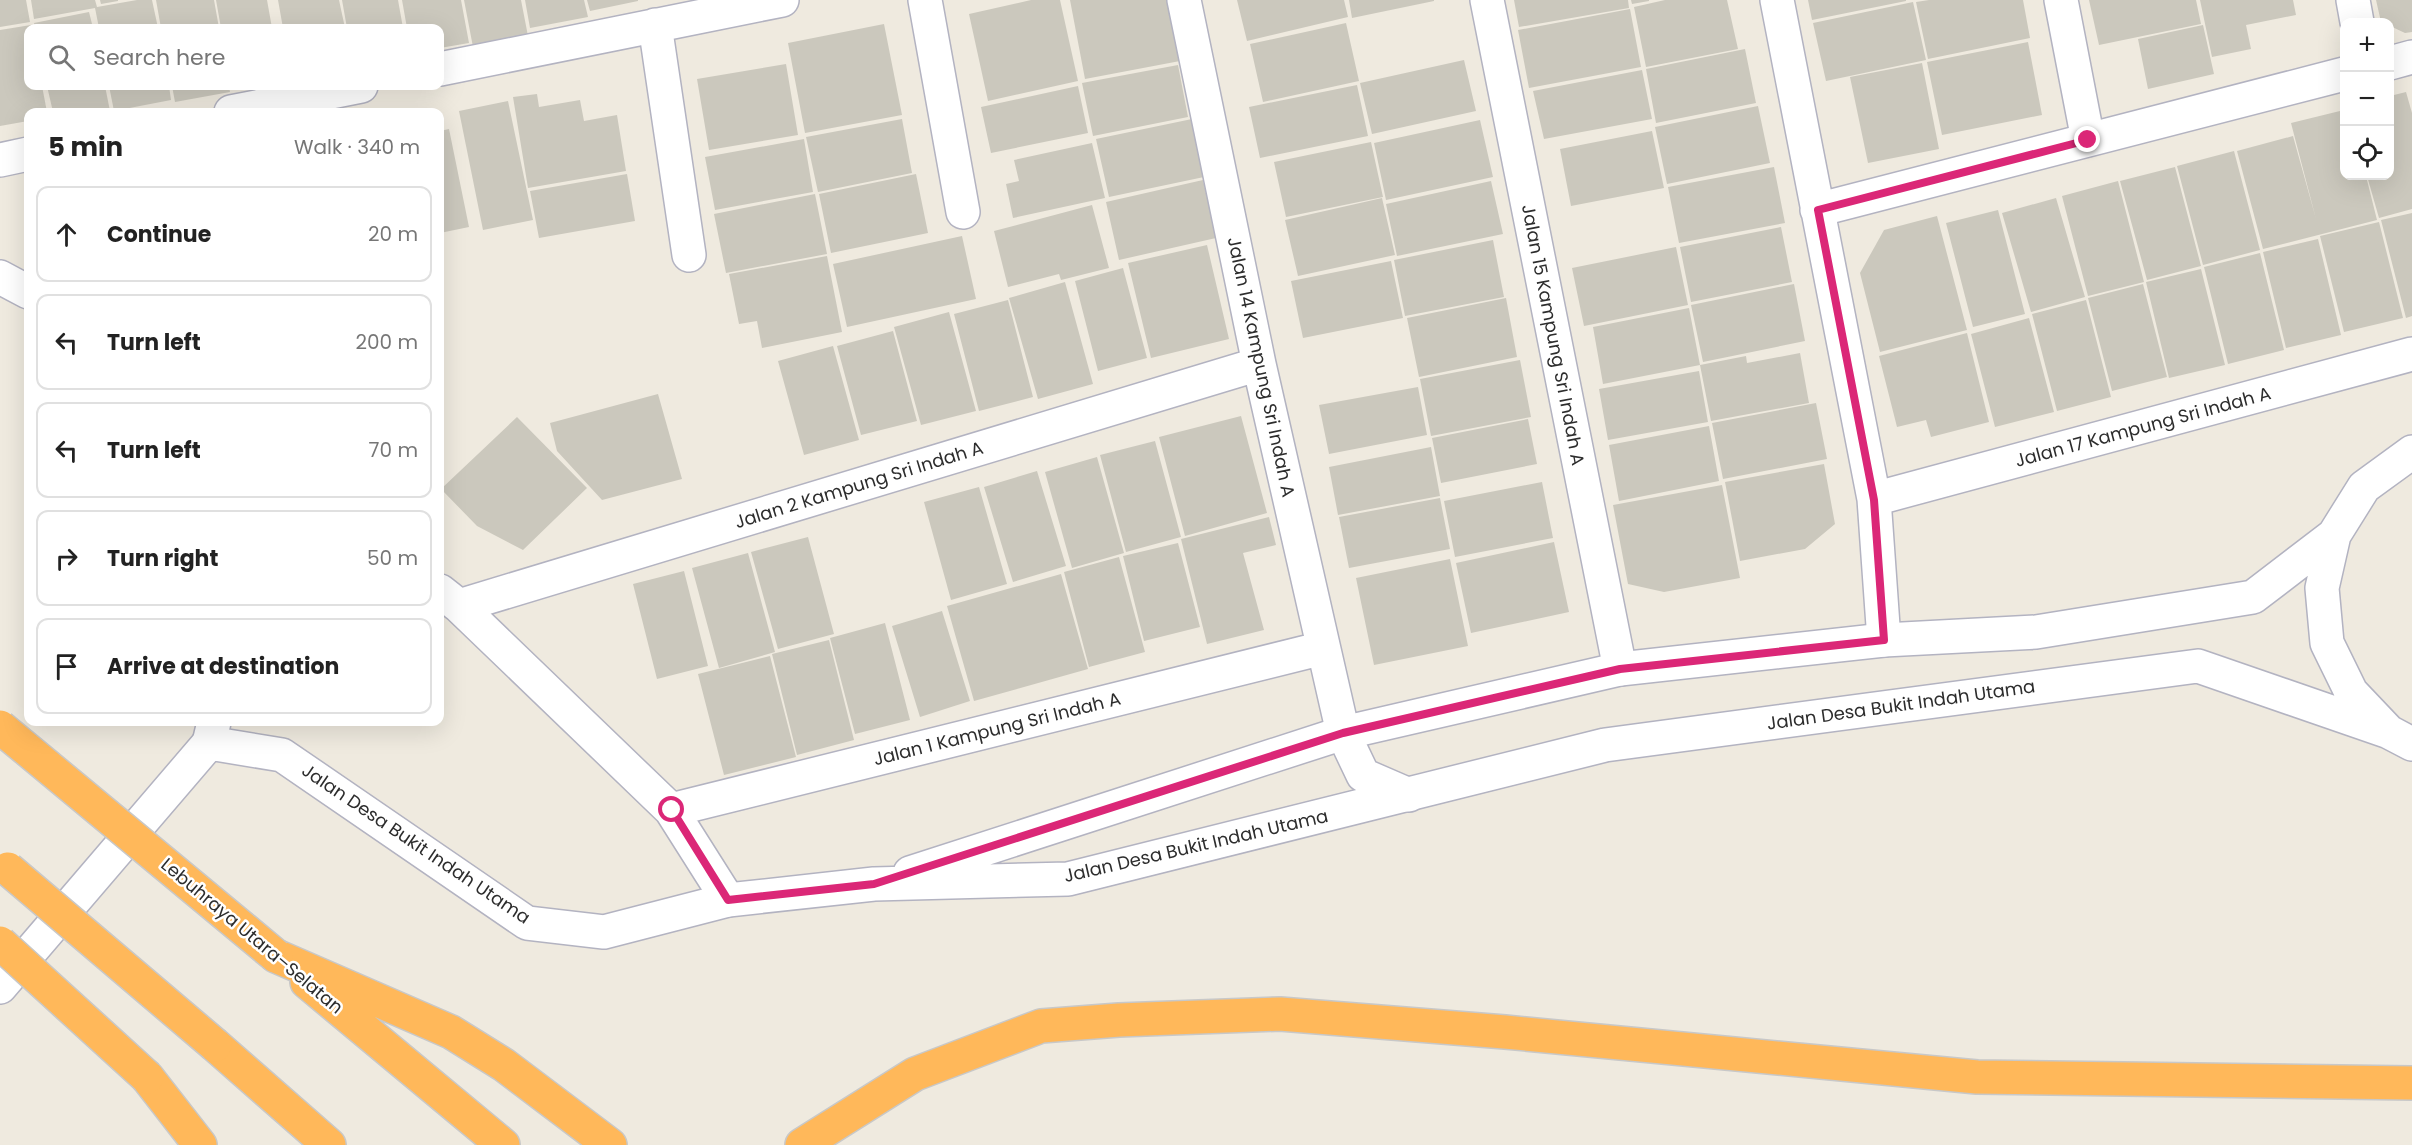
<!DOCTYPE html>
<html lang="en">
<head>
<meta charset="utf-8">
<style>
  :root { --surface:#fff; --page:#f6f6f6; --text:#222; --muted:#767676; --line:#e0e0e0 }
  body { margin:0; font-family:Poppins,sans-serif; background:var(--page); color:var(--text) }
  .controls { position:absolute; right:18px; top:18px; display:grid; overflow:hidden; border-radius:12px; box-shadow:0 6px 24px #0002 }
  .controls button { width:54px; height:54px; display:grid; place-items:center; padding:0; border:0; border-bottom:2px solid var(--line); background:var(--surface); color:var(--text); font:30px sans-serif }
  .stop { position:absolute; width:18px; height:18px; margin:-14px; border:4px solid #db2777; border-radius:50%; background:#fff }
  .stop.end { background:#db2777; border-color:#fff; box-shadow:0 2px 6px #0008 }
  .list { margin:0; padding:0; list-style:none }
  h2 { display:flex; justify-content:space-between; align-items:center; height:78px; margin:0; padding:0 24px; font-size:26px }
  h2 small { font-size:20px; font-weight:400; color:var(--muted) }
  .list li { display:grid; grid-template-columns:39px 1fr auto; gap:18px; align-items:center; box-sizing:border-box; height:96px; margin:0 12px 12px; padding:0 12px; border:2px solid var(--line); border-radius:12px }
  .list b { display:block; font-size:22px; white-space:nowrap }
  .list em { font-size:20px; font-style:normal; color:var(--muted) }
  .icon { flex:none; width:33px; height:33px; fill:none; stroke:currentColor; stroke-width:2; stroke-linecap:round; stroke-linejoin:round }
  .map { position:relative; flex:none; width:2412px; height:1145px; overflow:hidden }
  .search { position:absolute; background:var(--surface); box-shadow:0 6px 24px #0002; left:24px; top:24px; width:420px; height:66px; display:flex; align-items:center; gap:15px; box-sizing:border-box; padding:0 21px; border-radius:12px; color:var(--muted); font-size:22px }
  .panel { position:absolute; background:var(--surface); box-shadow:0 6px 24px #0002; left:24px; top:108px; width:420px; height:618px; border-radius:12px }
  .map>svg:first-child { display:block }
</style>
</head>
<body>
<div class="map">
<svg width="2412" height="1145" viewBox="0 0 2412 1145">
  <rect width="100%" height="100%" fill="#efeadf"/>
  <path fill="#cbc8bd" d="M0 0H26L30 22 0 27Z
    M31 0H95L97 7 137 0H152L158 28H99L95 8 34 19Z
    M100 0H118V1L101 4Z
    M156 0H214L219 28H161Z
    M216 0H267L272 28H221Z
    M278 0H339L345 28H283Z
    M342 0H398L403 28H347Z
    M402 0H461L469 43 440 48V28H407Z
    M464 0H521L528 36 473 47Z
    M525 0H584L588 17 530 28Z
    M587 0H638V1L590 11Z
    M1031 0H1060L1078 81 988 101 969 14Z
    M1070 0H1169L1180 61 1085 79Z
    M1237 0H1344L1348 17 1247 41Z
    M1349 0H1434V1L1352 18Z
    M1514 0H1628L1629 8 1519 27Z
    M1631 0H1649V1L1632 4Z
    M1665 0H1727L1738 49 1646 67 1634 7Z
    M1808 0H1906V1L1812 20Z
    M1929 0H2023L2030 38 1928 59 1916 2Z
    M2089 0H2196L2201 24 2099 45Z
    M2200 0H2293L2296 15 2246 25 2251 49 2212 57Z
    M2376 0H2412V32L2405 33 2390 26V22H2381Z
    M1913 2 1926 60 1826 81 1813 23Z
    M1630 9 1641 67 1529 88 1518 30Z
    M89 12 93 28H35L34 23Z
    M1346 23 1359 81 1263 102 1250 44Z
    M884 24 902 115 805 133 788 43Z
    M31 25 32 28H28V86H42L47 112H28V121L0 126V30Z
    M2203 25 2214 74 2148 89 2138 39Z
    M2028 42 2042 115 1942 135 1927 62Z
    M1745 49 1756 103 1656 123 1646 69Z
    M1464 60 1476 111 1372 134 1360 83Z
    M1922 63 1939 149 1868 163 1850 77Z
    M786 64 798 135 709 150 697 79Z
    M1178 65 1188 117 1093 136 1082 83Z
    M1642 70 1652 119 1544 139 1533 91Z
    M1357 85 1368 136 1260 158 1249 107Z
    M47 86H105L110 111 53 112Z
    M109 86H169L171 100 114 111Z
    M172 86H229L230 92 175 102Z
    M1078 86 1088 133 991 153 981 107Z
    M2406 92 2412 113V209L2379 218 2367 176H2390V96Z
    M537 94 539 107 580 100 584 121 617 115 626 171 528 188 513 97Z
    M508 101 533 220 483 230 459 111Z
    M1758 106 1770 163 1667 184 1655 127Z
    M2344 110V176H2366L2377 220 2263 249 2237 151 2293 136 2316 219 2291 123Z
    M902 119 912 173 818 192 806 137Z
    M1192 119 1204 177 1109 197 1096 139Z
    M1480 120 1493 177 1386 200 1374 143Z
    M449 129 469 227 440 233V131Z
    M1652 131 1664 188 1571 206 1560 149Z
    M804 139 813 192 715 210 705 157Z
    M1371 142 1383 197 1286 217 1274 162Z
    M1092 143 1105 198 1013 218 1006 184 1019 181 1014 160Z
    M2234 151 2260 250 2203 265 2177 166Z
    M1774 167 1785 223 1679 243 1668 187Z
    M2175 167 2201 266 2147 280 2120 181Z
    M627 174 635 221 539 238 530 191Z
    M916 174 928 233 831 253 819 194Z
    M1203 180 1216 238 1119 260 1106 202Z
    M1491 181 1503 234 1397 256 1386 204Z
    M2118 181 2144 282 2088 296 2062 196Z
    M815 194 827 254 726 273 714 214Z
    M1382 198 1395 255 1298 276 1285 220Z
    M2056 198 2085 297 2031 312 2002 213Z
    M1092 205 1109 268 1061 280 1059 274 1008 287 994 231Z
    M1998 210 2025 314 1973 327 1946 223Z
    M2412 213V316L2406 318 2381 220Z
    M1937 216 1967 330 1880 352 1860 273 1884 230Z
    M2379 222 2403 318 2344 332 2320 236Z
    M1781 227 1792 282 1691 302 1680 247Z
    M962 236 976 299 847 327 833 264Z
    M2318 239 2341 335 2286 348 2263 252Z
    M1493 240 1504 297 1405 316 1394 260Z
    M1207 245 1229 339 1151 358 1128 263Z
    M1676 247 1688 305 1584 326 1572 268Z
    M2260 253 2284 350 2228 364 2204 267Z
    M827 256 842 332 762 348 757 321 739 324 729 274Z
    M1391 261 1403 318 1303 338 1291 281Z
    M1123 268 1147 358 1098 371 1075 281Z
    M2201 269 2225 365 2169 378 2146 282Z
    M1065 282 1093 384 1038 399 1009 298Z
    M1794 284 1805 341 1703 362 1691 305Z
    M2143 284 2167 377 2112 391 2088 298Z
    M1506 298 1517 357 1419 377 1407 318Z
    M1008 300 1033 397 979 411 954 314Z
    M2086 300 2111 397 2057 411 2032 314Z
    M1689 308 1700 365 1603 384 1593 327Z
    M949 312 976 411 921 425 894 327Z
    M2029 318 2054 412 1995 427 1971 334Z
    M893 331 917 421 861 435 837 346Z
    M1967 333 1989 422 1931 437 1926 420 1897 427 1879 356Z
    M833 346 859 440 804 455 778 361Z
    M1800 353 1809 403 1711 421 1700 365 1746 356 1747 363Z
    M1520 360 1531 417 1431 436 1420 379Z
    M1699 371 1708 422 1608 440 1599 389Z
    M1418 387 1427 435 1329 454 1319 405Z
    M658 394 682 479 602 500 557 451 550 423Z
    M1816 403 1827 459 1723 479 1712 423Z
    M1241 416 1267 513 1185 536 1159 437Z
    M517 417 587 488 523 550 477 526 441 489Z
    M1528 419 1537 464 1441 483 1432 438Z
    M1709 426 1719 481 1619 501 1609 445Z
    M1155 441 1181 537 1126 552 1100 455Z
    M1431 447 1440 496 1338 515 1329 467Z
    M1097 457 1124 553 1072 568 1045 472Z
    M1824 464 1835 524 1805 549 1740 561 1725 482Z
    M1037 471 1066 566 1013 582 984 487Z
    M1542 482 1553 538 1455 557 1444 501Z
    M1722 485 1740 578 1664 592 1628 584 1613 505Z
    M979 487 1007 584 951 600 924 502Z
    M1440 498 1450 549 1349 568 1339 517Z
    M1269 517 1276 545 1243 553 1264 630 1207 644 1181 539Z
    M808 537 834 634 778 649 751 552Z
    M1554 542 1569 612 1471 633 1456 563Z
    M1178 543 1200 627 1144 641 1123 556Z
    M748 553 775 652 719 668 692 568Z
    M1119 557 1145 652 1089 667 1064 572Z
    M1450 559 1468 646 1374 665 1356 578Z
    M684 571 708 666 657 679 633 584Z
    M1061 574 1088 669 974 701 947 606Z
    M942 611 970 701 920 717 892 626Z
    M885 623 910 720 855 734 830 638Z
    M829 640 854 740 797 755 772 654Z
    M770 656 796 757 724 775 698 674Z"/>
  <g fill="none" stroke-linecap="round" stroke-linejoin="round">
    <g stroke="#b3b3c1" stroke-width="36">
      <path id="street" d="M925 0 963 212
        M1184 0 1259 364 1343 733 1363 775 1409 795
        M1487 0 1620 669
        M1777 0 1874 499 1884 640
        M2061 0 2088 140
        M2353 0 2357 22
        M655 25 689 255
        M2390 63 2412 57
        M440 69 782 0
        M231 112 361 86
        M0 160 28 154
        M1817 210 2344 74
        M0 277 28 292
        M1874 499 2412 354
        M440 591 459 606 671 810 728 900
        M459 606 1259 364
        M209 743 214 722
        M671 810 1323 648"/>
    </g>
    <g stroke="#b3b3c1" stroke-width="36">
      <path id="secondary" d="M2412 452 2364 487 2334 535 2322 588 2327 643 2351 692 2389 732 2412 744
        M910 873 1343 733 1620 669 1884 640 2036 632 2253 597 2334 535
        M0 987 209 743 282 755 527 923 604 932 728 900 874 884 1068 879 1605 745 2198 666 2389 732"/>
    </g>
    <g stroke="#c8c8c8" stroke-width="36">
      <path id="highway" d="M276 956 451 1032 504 1065 610 1145
        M307 982 503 1145
        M215 1045 329 1145
        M147 1077 200 1145
        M802 1145 915 1074 1041 1026 1119 1020 1280 1014 1505 1032 1977 1077 2412 1083"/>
    </g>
    <use href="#street" stroke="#fff" stroke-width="33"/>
    <use href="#secondary" stroke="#fff" stroke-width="33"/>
    <use href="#highway" stroke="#ffb85a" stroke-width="33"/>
    <g stroke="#c8c8c8" stroke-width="36" stroke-linecap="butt">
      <path id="highway-bridge" d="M0 727 276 956
        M8 869 215 1045
        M0 943 147 1077"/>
    </g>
    <use href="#highway-bridge" stroke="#ffb85a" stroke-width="33"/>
  </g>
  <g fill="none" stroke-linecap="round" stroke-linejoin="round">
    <path stroke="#db2777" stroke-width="8" d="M672 810 728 900 874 884 1343 733 1620 669 1884 640 1874 500 1818 210 2088 140"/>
  </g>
  <g text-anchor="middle" stroke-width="5" stroke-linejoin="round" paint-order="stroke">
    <g font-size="18" fill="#2d2d2d" stroke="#fff">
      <text transform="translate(1553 335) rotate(79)" y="6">Jalan 15 Kampung Sri Indah A</text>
      <text transform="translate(1261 367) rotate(78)" y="6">Jalan 14 Kampung Sri Indah A</text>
      <text transform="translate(2143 427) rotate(-15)" y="6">Jalan 17 Kampung Sri Indah A</text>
      <text transform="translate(859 485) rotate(-17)" y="6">Jalan 2 Kampung Sri Indah A</text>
      <text transform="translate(1901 705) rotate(-8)" y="6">Jalan Desa Bukit Indah Utama</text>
      <text transform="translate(997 729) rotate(-14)" y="6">Jalan 1 Kampung Sri Indah A</text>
      <text transform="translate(416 844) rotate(34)" y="6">Jalan Desa Bukit Indah Utama</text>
      <text transform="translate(1196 846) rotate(-13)" y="6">Jalan Desa Bukit Indah Utama</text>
      <text transform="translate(252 936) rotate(40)" y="6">Lebuhraya Utara–Selatan</text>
    </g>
  </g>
</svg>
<div class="controls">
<button>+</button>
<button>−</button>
<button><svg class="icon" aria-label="locate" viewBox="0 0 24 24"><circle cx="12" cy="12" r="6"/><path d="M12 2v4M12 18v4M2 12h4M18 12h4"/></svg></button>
</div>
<div class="stop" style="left:672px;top:810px"></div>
<div class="stop end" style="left:2088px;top:140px"></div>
<div class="search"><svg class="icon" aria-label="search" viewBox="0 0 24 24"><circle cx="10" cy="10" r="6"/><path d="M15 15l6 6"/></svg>Search here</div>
<section class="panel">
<h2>5 min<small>Walk · 340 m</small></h2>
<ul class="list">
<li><svg class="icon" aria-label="ahead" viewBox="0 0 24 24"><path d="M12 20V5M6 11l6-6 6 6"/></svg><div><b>Continue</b></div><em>20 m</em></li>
<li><svg class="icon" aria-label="left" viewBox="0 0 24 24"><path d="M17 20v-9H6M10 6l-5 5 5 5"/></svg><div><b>Turn left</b></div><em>200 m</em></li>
<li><svg class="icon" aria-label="left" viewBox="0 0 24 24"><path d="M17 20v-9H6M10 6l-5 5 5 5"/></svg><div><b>Turn left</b></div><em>70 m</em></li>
<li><svg class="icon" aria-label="right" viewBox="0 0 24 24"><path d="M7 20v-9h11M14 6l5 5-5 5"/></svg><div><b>Turn right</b></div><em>50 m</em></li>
<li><svg class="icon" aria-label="arrive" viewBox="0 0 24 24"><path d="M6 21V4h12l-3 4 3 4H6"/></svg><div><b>Arrive at destination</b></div></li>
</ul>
</section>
</div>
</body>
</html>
